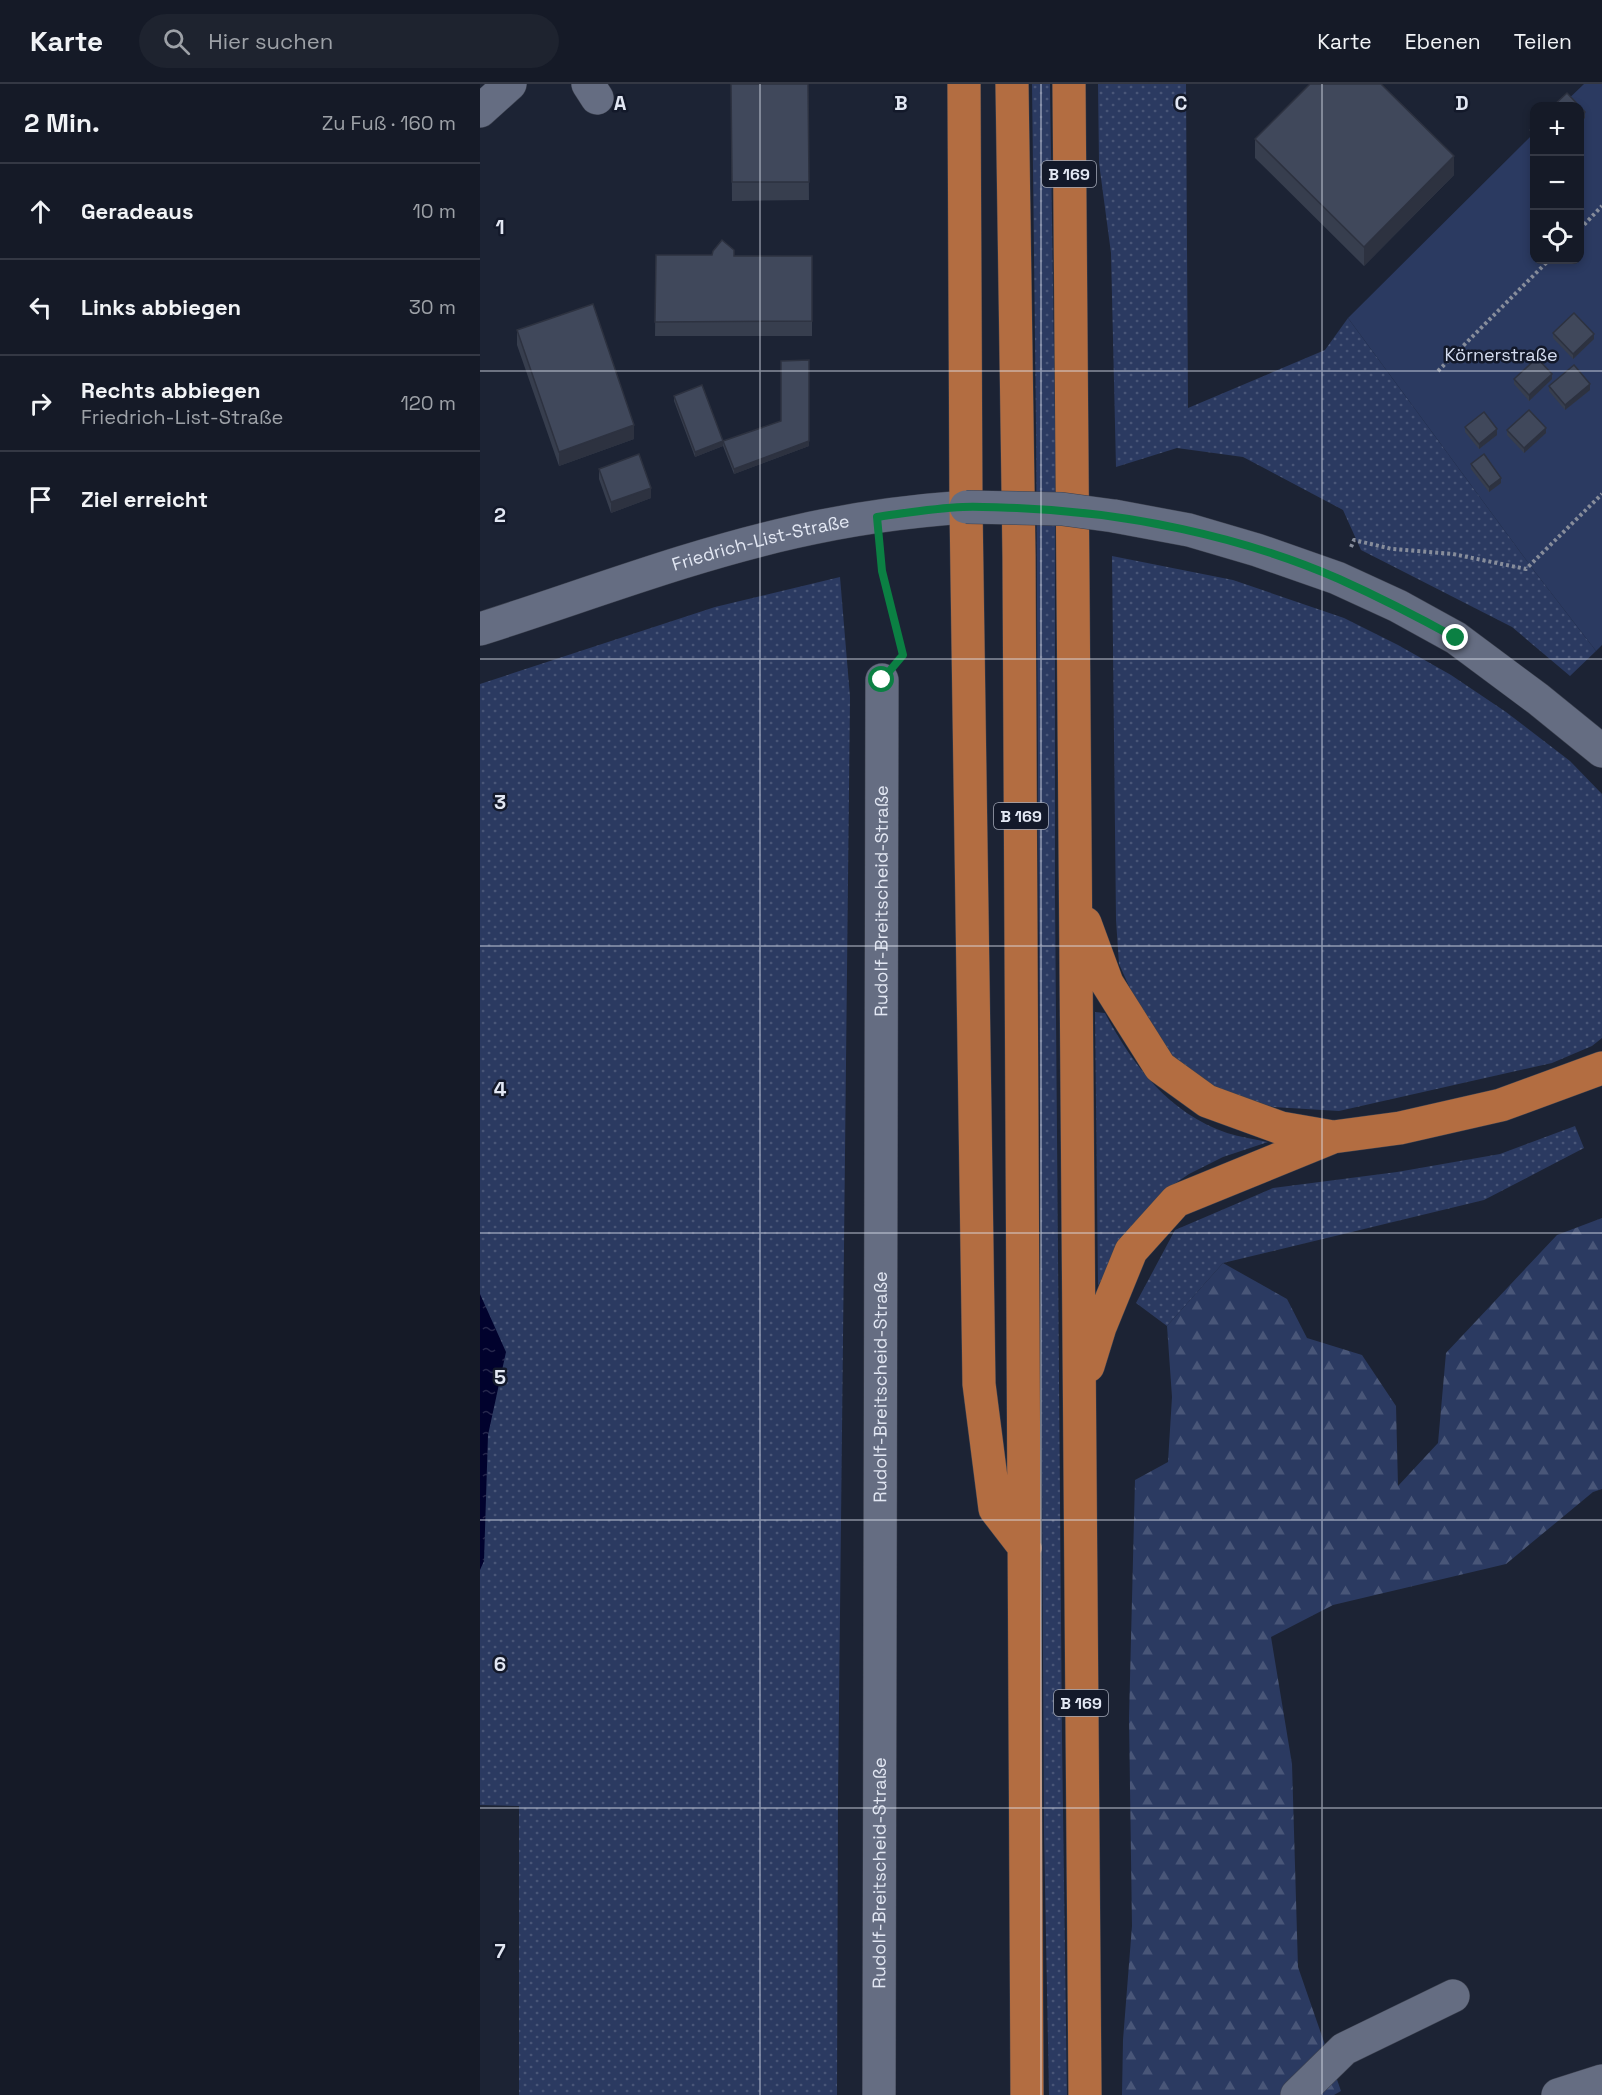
<!DOCTYPE html>
<html lang="de">
<head>
<meta charset="utf-8">
<style>
  :root { --surface:#151a27; --page:#1e232f; --text:#f1f3f6; --muted:#9da1a7; --line:#343844 }
  body { margin:0; font-family:"Space Grotesk",sans-serif; background:var(--page); color:var(--text) }
  .controls { position:absolute; right:18px; top:18px; display:grid; overflow:hidden; border-radius:12px; box-shadow:0 3px 9px #0003 }
  .controls button { width:54px; height:54px; display:grid; place-items:center; padding:0; border:0; border-bottom:2px solid var(--line); background:var(--surface); color:var(--text); font:30px sans-serif }
  .stop { position:absolute; width:18px; height:18px; margin:-14px; border:4px solid #0b8043; border-radius:50%; background:#fff }
  .stop.end { background:#0b8043; border-color:#fff; box-shadow:0 2px 6px #0008 }
  .list { margin:0; padding:0; list-style:none }
  h2 { display:flex; justify-content:space-between; align-items:center; height:78px; margin:0; padding:0 24px; font-size:26px }
  h2 small { font-size:20px; font-weight:400; color:var(--muted) }
  .list li { display:grid; grid-template-columns:39px 1fr auto; gap:18px; align-items:center; box-sizing:border-box; height:96px; padding:0 24px; border-top:2px solid var(--line) }
  .list b { display:block; font-size:22px; white-space:nowrap }
  .list p { margin:0; font-size:20px; white-space:nowrap; color:var(--muted) }
  .list em { font-size:20px; font-style:normal; color:var(--muted) }
  .icon { flex:none; width:33px; height:33px; fill:none; stroke:currentColor; stroke-width:2; stroke-linecap:round; stroke-linejoin:round }
  .map { position:relative; flex:none; width:1122px; height:2011px; overflow:hidden }
  header { display:flex; align-items:center; gap:36px; box-sizing:border-box; height:84px; padding:0 30px; background:var(--surface); border-bottom:2px solid var(--line) }
  header strong { font-size:28px }
  nav { display:flex; gap:33px; margin-inline-start:auto; font-size:21px }
  .search { width:420px; height:54px; background:var(--page); display:flex; align-items:center; gap:15px; box-sizing:border-box; padding:0 21px; border-radius:33px; color:var(--muted); font-size:22px }
  main { display:flex }
  aside { flex:1; background:var(--surface) }
  .map>svg:first-child { display:block }
</style>
</head>
<body>
<header>
<strong>Karte</strong>
<div class="search"><svg class="icon" aria-label="search" viewBox="0 0 24 24"><circle cx="10" cy="10" r="6"/><path d="M15 15l6 6"/></svg>Hier suchen</div>
<nav><a>Karte</a><a>Ebenen</a><a>Teilen</a></nav>
</header>
<main>
<aside>
<h2>2 Min.<small>Zu Fuß · 160 m</small></h2>
<ul class="list">
<li><svg class="icon" aria-label="ahead" viewBox="0 0 24 24"><path d="M12 20V5M6 11l6-6 6 6"/></svg><div><b>Geradeaus</b></div><em>10 m</em></li>
<li><svg class="icon" aria-label="left" viewBox="0 0 24 24"><path d="M17 20v-9H6M10 6l-5 5 5 5"/></svg><div><b>Links abbiegen</b></div><em>30 m</em></li>
<li><svg class="icon" aria-label="right" viewBox="0 0 24 24"><path d="M7 20v-9h11M14 6l5 5-5 5"/></svg><div><b>Rechts abbiegen</b><p>Friedrich-List-Straße</p></div><em>120 m</em></li>
<li><svg class="icon" aria-label="arrive" viewBox="0 0 24 24"><path d="M6 21V4h12l-3 4 3 4H6"/></svg><div><b>Ziel erreicht</b></div></li>
</ul>
</aside>
<div class="map">
<svg width="1122" height="2011" viewBox="0 0 1122 2011">
  <defs>
    <pattern id="grass-dots" width="8" height="8" patternUnits="userSpaceOnUse" patternTransform="scale(1.5)"><rect width="8" height="8" fill="#2b3a61"/><path d="M2 2h.1M6 6h.1" fill="none" stroke="#495678" stroke-width="1.8" stroke-linecap="round"/></pattern>
    <pattern id="forest-firs" width="22" height="20" patternUnits="userSpaceOnUse" patternTransform="scale(1.5)"><rect width="22" height="20" fill="#2b3a61"/><path d="M5 1l3.5 6h-7zM16 11l3.5 6h-7z" fill="#495678"/></pattern>
    <pattern id="water-ripples" width="26" height="14" patternUnits="userSpaceOnUse" patternTransform="scale(1.5)"><rect width="26" height="14" fill="#01022d"/><path d="M2 4q2-2 4 0t4 0M15 11q2-2 4 0t4 0" fill="none" stroke="#26274c"/></pattern>
  </defs>
  <rect width="100%" height="100%" fill="#1c2334"/>
  <path fill="url(#grass-dots)" d="M552 0H570L575 340V811L582 1655 587 2011H569L564 1750 556 342Z
    M618 0H706L708 324 845 266 868 234 1055 488 1116 567 1090 592 1032 543 881 466 863 426 763 373 697 364 636 383 631 169 619 79Z
    M632 472 753 496 864 534 918 561 971 591 1026 628 1090 677 1122 710V954L1112 962 1072 979 859 1027 793 1023 730 1002 693 976 666 940 639 880 636 836Z
    M360 493 370 613 358 1713 357 2011H39V1722L0 1721V600L235 523Z
    M615 928 625 929C653 982 689 1029 747 1049 760 1053 775 1055 788 1058L743 1073 709 1090 684 1107 643 1153 618 1202Z
    M1095 1042 1104 1064 1004 1116 743 1179 687 1242 656 1219 695 1146 793 1104 917 1088 1020 1070Z"/>
  <path fill="url(#forest-firs)" d="M1122 1134V1405L1113 1408 1026 1480 853 1521 791 1553 812 1680 818 1883 861 2007 854 2011H642L643 1956 652 1842 649 1634 655 1396 688 1378 692 1313 687 1242 743 1179 807 1215 827 1254 882 1271 916 1322 918 1402 958 1359 966 1269 1077 1151Z"/>
  <path fill="#2b3a61" d="M1104 0H1122V561L1116 567 1055 488 868 234 1054 49V176H1100V22H1081Z"/>
  <path fill="url(#water-ripples)" d="M0 1210 26 1268 8 1351 4 1477 0 1486Z"/>
  <g fill="none" stroke-linecap="round" stroke-linejoin="round">
    <g stroke="#3c414f" stroke-width="34">
      <g id="minor">
        <path d="M108 0 117 14"/>
        <path d="M0 27 30 0"/>
        <path d="M634 432 709 446 777 466 857 494 918 522 976 554 1058 615 1122 667"/>
        <path id="s1" d="M0 545C104 512 207 472 314 448 370 435 428 427 486 423"/>
        <path id="s2" d="M399 2011 402 596"/>
        <path d="M817 2011 864 1965 973 1912"/>
        <path d="M1078 2011 1122 1997"/>
      </g>
    </g>
    <g stroke="#3c414f" stroke-width="34">
      <path id="highway" d="M484 0 486 423 499 1300 515 1425 545 1464
        M532 0 539 472 547 2011
        M589 0 605 2011
        M605 839 627 899 680 983 727 1017 801 1044 853 1053 920 1044 1021 1021 1122 984
        M608 1282 620 1243 651 1167 696 1117 853 1053"/>
    </g>
    <path stroke="#878d9b" stroke-width="4" stroke-dasharray="3 3" stroke-linecap="butt" d="M1100 145 1122 122
      M958 287 1069 176
      M871 463 874 456 912 465 973 470 1046 485 1122 410
      M400 466 402 487 422 570"/>
    <use href="#minor" stroke="#656d82" stroke-width="33"/>
    <use href="#highway" stroke="#b36d41" stroke-width="33"/>
    <g stroke="#3c414f" stroke-width="34" stroke-linecap="butt">
      <path id="minor-bridge" d="M486 423 582 425 634 432"/>
    </g>
    <use href="#minor-bridge" stroke="#656d82" stroke-width="33"/>
  </g>
  <path fill="#373e4e" d="M251 0H328L329 116 252 117Z
    M1054 41V56L1050 51V46Z
    M775 55 974 91 884 182 775 74Z
    M176 171 332 172V252H175Z
    M37 246 154 355 79 382 37 261Z
    M1073 249 1114 255 1093 275 1073 254Z
    M1034 295H1072L1049 317 1034 300Z
    M1069 302 1110 306 1085 326 1069 307Z
    M194 312 243 362 215 373 194 317Z
    M985 343 1017 351 999 365 985 348Z
    M1027 346 1066 349 1044 369 1027 351Z
    M243 357 329 362 254 390 243 362Z
    M991 380 1021 399 1009 408 991 385Z
    M119 385 171 414 131 429 119 395Z"/>
  <path fill="#2d3240" d="M1105 28V34L1100 39V34Z
    M974 72V91L884 182V163Z
    M1114 250V255L1093 275V270Z
    M1072 290V295L1049 317V311Z
    M1110 300V306L1085 326V321Z
    M154 341V355L79 382V368Z
    M1066 344V349L1044 369V364Z
    M1017 345V351L999 365V360Z
    M243 357V362L215 373V368Z
    M329 357V362L254 390V385Z
    M1021 394V399L1009 408V403Z
    M171 404V414L131 429V418Z"/>
  <path fill="#40485b" stroke="#2d3240" stroke-width="1.5" d="M251 0H328L329 98H252Z
    M830 0H901L974 72 884 163 775 55Z
    M1087 9 1105 28 1100 34V22H1073Z
    M1054 41V51L1050 46Z
    M242 156 254 166V172H332V237L175 238 176 171H232L233 167Z
    M113 220 154 341 79 368 37 246Z
    M1094 229 1114 250 1093 270 1073 249Z
    M1057 274 1072 290 1049 311 1034 295Z
    M329 276V357L254 385 243 357 301 337V277Z
    M1094 281 1110 300 1085 321 1069 302Z
    M222 301 243 357 215 368 194 312Z
    M1049 326 1066 344 1044 364 1027 346Z
    M1004 328 1017 345 999 360 985 343Z
    M159 370 171 404 131 418 119 385Z
    M1004 370 1021 394 1009 403 991 380Z"/>
  <g fill="none" stroke-linecap="round" stroke-linejoin="round">
    <path stroke="#0b8043" stroke-width="8" d="M402 596 423 571 402 487 397 433C426 429 454 424 483 423 501 422 519 424 537 424 644 428 761 452 859 495 899 513 938 533 976 554"/>
  </g>
  <path fill="none" stroke="#e2e7f3" stroke-width="1.5" stroke-opacity="0.55" d="M280 0V2011M561 0V2011M842 0V2011M0 287H1122M0 575H1122M0 862H1122M0 1149H1122M0 1436H1122M0 1724H1122"/>
  <g text-anchor="middle" stroke-width="5" stroke-linejoin="round" paint-order="stroke">
    <g fill="#13192a" stroke="#a4a9b7" stroke-width="1.5">
      <rect x="562" y="77" width="54" height="26" rx="4.5"/>
      <rect x="514" y="719" width="54" height="26" rx="4.5"/>
      <rect x="574" y="1606" width="54" height="26" rx="4.5"/>
    </g>
    <g font-size="16" font-weight="bold" fill="#e2e7f3">
      <text x="589" y="96">B 169</text>
      <text x="541" y="738">B 169</text>
      <text x="601" y="1625">B 169</text>
    </g>
    <g font-size="18" fill="#d4dcef" stroke="#13192a">
      <text x="1021" y="277">Körnerstraße</text>
    </g>
    <g font-size="18" fill="#e2e7f3" stroke="#13192a">
      <text dy="6" stroke="none"><textPath href="#s1" startOffset="294">Friedrich-List-Straße</textPath></text>
      <text dy="6" stroke="none"><textPath href="#s2" startOffset="1194">Rudolf-Breitscheid-Straße</textPath></text>
      <text dy="6" stroke="none"><textPath href="#s2" startOffset="708">Rudolf-Breitscheid-Straße</textPath></text>
      <text dy="6" stroke="none"><textPath href="#s2" startOffset="222">Rudolf-Breitscheid-Straße</textPath></text>
    </g>
  </g>
  <g font-size="20" text-anchor="middle" font-weight="bold" fill="#e2e7f3" stroke="#13192a" stroke-width="5" stroke-linejoin="round" paint-order="stroke">
    <text x="140" y="26">A</text>
    <text x="421" y="26">B</text>
    <text x="701" y="26">C</text>
    <text x="982" y="26">D</text>
    <text x="20" y="150">1</text>
    <text x="20" y="438">2</text>
    <text x="20" y="725">3</text>
    <text x="20" y="1012">4</text>
    <text x="20" y="1300">5</text>
    <text x="20" y="1587">6</text>
    <text x="20" y="1874">7</text>
  </g>
</svg>
<div class="controls">
<button>+</button>
<button>−</button>
<button><svg class="icon" aria-label="locate" viewBox="0 0 24 24"><circle cx="12" cy="12" r="6"/><path d="M12 2v4M12 18v4M2 12h4M18 12h4"/></svg></button>
</div>
<div class="stop" style="left:402px;top:596px"></div>
<div class="stop end" style="left:976px;top:554px"></div>
</div>
</main>
</body>
</html>
